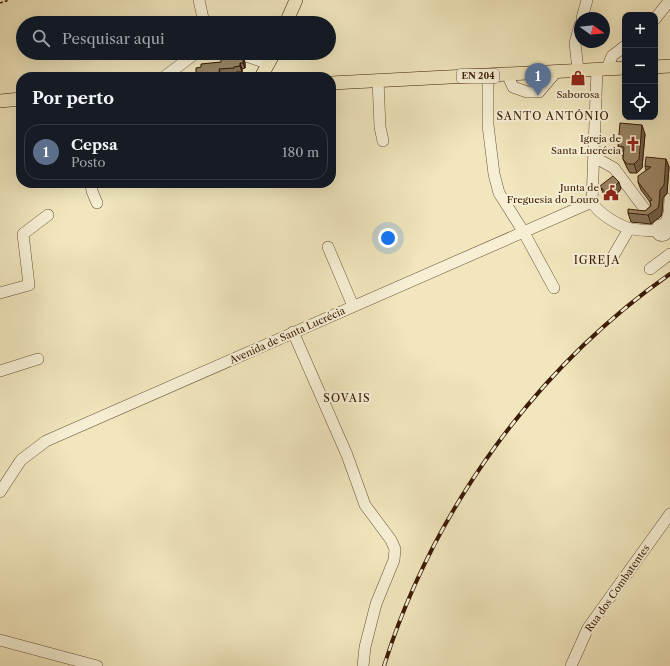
<!DOCTYPE html>
<html lang="pt">
<head>
<meta charset="utf-8">
<style>
  :root { --surface:#171b24; --page:#20242c; --text:#f1f3f6; --muted:#9ea1a6; --line:#363941; --accent:#c59692 }
  body { margin:0; font-family:"Libre Caslon Text",serif; background:var(--page); color:var(--text) }
  .controls { position:absolute; right:12px; top:12px; display:grid; overflow:hidden; border-radius:8px; box-shadow:0 4px 16px #0002 }
  .controls button { width:36px; height:36px; display:grid; place-items:center; padding:0; border:0; border-bottom:1px solid var(--line); background:var(--surface); color:var(--text); font:20px sans-serif }
  .compass { position:absolute; left:574px; top:12px; width:36px; height:36px; border-radius:50%; background:var(--surface); box-shadow:0 4px 16px #0002; rotate:105deg }
  .you { position:absolute; left:388px; top:238px; width:14px; height:14px; margin:-10px; border:3px solid #fff; border-radius:50%; background:#1a73e8; box-shadow:0 0 0 6px #1a73e833 }
  .badge { display:grid; place-items:center; width:26px; height:26px; border-radius:50%; background:var(--accent); color:#fff; font-size:13px; font-weight:700 }
  .pin { position:absolute; translate:-50% -33px; filter:drop-shadow(0 1px 2px #0008) }
  .pin::after { content:''; position:absolute; top:21px; width:14px; height:12px; background:inherit; clip-path:polygon(0 0,100% 0,50% 100%) }
  .list { margin:0; padding:0; list-style:none }
  h2 { display:flex; justify-content:space-between; align-items:center; height:52px; margin:0; padding:0 16px; font-size:17px }
  h2 small { font-size:13px; font-weight:400; color:var(--muted) }
  .list li { display:grid; grid-template-columns:26px 1fr auto; gap:12px; align-items:center; box-sizing:border-box; height:56px; margin:0 8px 8px; padding:0 8px; border:1px solid var(--line); border-radius:16px }
  .list b { display:block; font-size:15px; white-space:nowrap }
  .list p { margin:0; font-size:13px; white-space:nowrap; color:var(--muted) }
  .list em { font-size:13px; font-style:normal; color:var(--muted) }
  .icon { flex:none; width:22px; height:22px; fill:none; stroke:currentColor; stroke-width:2; stroke-linecap:round; stroke-linejoin:round }
  .map { position:relative; flex:none; width:670px; height:666px; overflow:hidden }
  .search { position:absolute; background:var(--surface); box-shadow:0 4px 16px #0002; left:16px; top:16px; width:320px; height:44px; display:flex; align-items:center; gap:10px; box-sizing:border-box; padding:0 14px; border-radius:22px; color:var(--muted); font-size:15px }
  .panel { position:absolute; background:var(--surface); box-shadow:0 4px 16px #0002; left:16px; top:72px; width:320px; height:116px; border-radius:16px }
  .map>svg:first-child { display:block }
</style>
</head>
<body>
<div class="map">
<svg width="670" height="666" viewBox="0 0 670 666">
  <rect width="100%" height="100%" fill="#f1e6bd"/>
  <filter id="stains"><feTurbulence type="fractalNoise" baseFrequency=".005" numOctaves="4"/><feColorMatrix values="0 0 0 0 .2 0 0 0 0 .09 0 0 0 0 .02 0 0 0 .5 -.17"/></filter>
  <radialGradient id="worn" r=".72"><stop offset=".6" stop-color="#630" stop-opacity="0"/><stop offset="1" stop-color="#630" stop-opacity=".3"/></radialGradient>
  <g fill="none" stroke-linecap="round" stroke-linejoin="round">
    <g stroke="#684e33" stroke-width="12">
      <path id="minor" d="M199 0 204 23
        M582 18 587 0
        M655 19 670 0
        M238 53 269 64
        M597 69 592 202C598 213 616 224 628 228 636 231 648 230 657 231
        M607 69 612 56 625 46
        M578 70 575 43 580 25
        M507 74 513 87 527 92H539L556 72
        M488 76V125L494 174 499 193 523 231 554 288
        M164 77 196 53
        M378 80 380 127 383 141
        M594 157 614 168 647 212
        M91 183 92 191 97 203
        M656.5 230a5.5 5.5 0 1 1 11 0a5.5 5.5 0 1 1-11 0Z
        M665 225 669 213 670 199
        M328 247 353 306
        M612 258 629 229
        M650 269 670 254
        M0 293 29 285 23 234 48 215
        M293 332 347 455 365 505 391 540 395 549 394 560 376 604 365 647 363 666
        M0 371 38 359
        M0 492 21 460 46 441 592 202
        M0 640 97 666
        M571 666 588 628 670 514"/>
    </g>
    <g stroke="#3b1b05" stroke-width="14">
      <path id="major" d="M286 23 296 0
        M655 67 670 66
        M261 77 274 53
        M331 83 625 68
        M0 101 21 99"/>
    </g>
    <path stroke="#3b1b05" stroke-width="1.5" stroke-dasharray="3 2" stroke-linecap="butt" d="M0 3 9 0"/>
    <use href="#minor" stroke="#f6efd4" stroke-width="11"/>
    <use href="#major" stroke="#f1e6bd" stroke-width="13"/>
    <g stroke="#3b1b05" stroke-width="4">
      <path id="rail" d="M384 666C433 510 536 368 670 274"/>
    </g>
    <use href="#rail" stroke="#f6efd4" stroke-width="2.5" stroke-dasharray="8" stroke-linecap="butt"/>
  </g>
  <path fill="#847257" stroke="#3b1b05" d="M243 57 245 63V68L242 69V72H236V74L221 75 222 77H196L201 67Z
    M645 134 642 168 637 173H630L627 168 623 159V155H621L618 146Z
    M666 159 669 167 667 193 663 198 662 212 661 216 651 224 631 222 628 213 645 211 651 206 650 202 641 190 638 182 646 170 645 166Z
    M600 186 621 189 612 199 610 198 608 199 603 193Z"/>
  <path fill="#6c5d47" stroke="#3b1b05" d="M243 57 245 63V68L243 63Z
    M240 63 242 69V72L240 66Z
    M642 125 645 134 642 168 637 173 634 164Z
    M666 159 669 167 667 193 663 198 662 212 661 216 651 224 648 215 660 190Z
    M619 182 621 189 612 199 609 192Z
    M608 191 610 198 608 199 606 193Z"/>
  <path fill="#9a8565" stroke="#3b1b05" d="M238 55 243 57V63H240V66L234 67V68L219 69 220 72H218V77H196V68L201 67V64L221 62V56Z
    M19 114H21V124H20Z
    M620 123 642 125 639 159 634 164H627L623 159 624 147 618 146Z
    M646 157 666 159 664 185 660 190 659 204 658 208 648 215 628 213V209L645 211 651 206 650 201 652 200 638 182V176L651 167 645 166Z
    M613 176 619 182 609 192 608 191 606 193 600 186Z"/>
  <defs>
    <g id="shop-bare" transform="scale(1.2)"><path d="M-5-2.5h2.3a2.7 3.5 0 0 1 5.4 0H5L5.5 6h-11ZM-1.5-2.5h3a1.5 2.3 0 0 0-3 0Z" fill="#8f2418" stroke="#f6efd4" stroke-width="2.5" paint-order="stroke"/></g>
    <g id="church-bare" transform="scale(1.2)"><path d="M-1.2-6h2.4v3.5h3.3v2.4h-3.3V6h-2.4V-.1h-3.3v-2.4h3.3Z" fill="#8f2418" stroke="#f6efd4" stroke-width="2.5" paint-order="stroke"/></g>
    <g id="civic-bare" transform="scale(1.2)"><path d="M-.6-6.5H3V-4.5H.6V-3L4-1V1h2V6H-6V1h2V-1L-.6-3ZM-1.2 2.5V6h2.4V2.5Z" fill="#8f2418" stroke="#f6efd4" stroke-width="2.5" paint-order="stroke"/></g>
  </defs>
  <g fill-rule="evenodd">
    <use href="#shop-bare" x="578" y="78"/>
    <use href="#church-bare" x="633" y="144"/>
    <use href="#civic-bare" x="611" y="193"/>
  </g>
  <g text-anchor="middle" stroke-width="4" stroke-linejoin="round" paint-order="stroke">
    <rect fill="#f6efd4" stroke="#735b43" stroke-width="1" x="457" y="69" width="42" height="14" rx="3"/>
    <g font-size="9" font-weight="bold" fill="#3b1b05">
      <text x="478" y="79">EN 204</text>
    </g>
    <g font-size="10" fill="#3b1b05" stroke="#f6efd4" text-anchor="end">
      <text x="578" y="98" text-anchor="middle">Saborosa</text>
      <text x="621" y="142">Igreja de<tspan x="621" dy="12">Santa Lucrécia</tspan></text>
      <text x="599" y="191">Junta de<tspan x="599" dy="12">Freguesia do Louro</tspan></text>
    </g>
    <g font-size="10" fill="#3b1b05" stroke="#f6efd4">
      <text transform="translate(287 335) rotate(-24)" y="4">Avenida de Santa Lucrécia</text>
      <text transform="translate(617 588) rotate(-55)" y="4">Rua dos Combatentes</text>
    </g>
    <g font-size="11" letter-spacing="1" fill="#3b1b05" stroke="#f6efd4">
      <text x="553" y="120">SANTO ANTÓNIO</text>
      <text x="597" y="264">IGREJA</text>
      <text x="347" y="402">SOVAIS</text>
    </g>
  </g>
  <rect width="100%" height="100%" filter="url(#stains)"/>
  <rect width="100%" height="100%" fill="url(#worn)"/>
</svg>
<div class="controls">
<button>+</button>
<button>−</button>
<button><svg class="icon" aria-label="locate" viewBox="0 0 24 24"><circle cx="12" cy="12" r="6"/><path d="M12 2v4M12 18v4M2 12h4M18 12h4"/></svg></button>
</div>
<svg class="compass" viewBox="-18 -18 36 36"><path d="M0-13l5 13h-10z" fill="#e53935"/><path d="M0 13l5-13h-10z" fill="#9ea1a6"/></svg>
<div class="you"></div>
<div class="pin badge" style="left:538px;top:96px;background:#5c6f8a">1</div>
<div class="search"><svg class="icon" aria-label="search" viewBox="0 0 24 24"><circle cx="10" cy="10" r="6"/><path d="M15 15l6 6"/></svg>Pesquisar aqui</div>
<section class="panel">
<h2>Por perto<small></small></h2>
<ul class="list">
<li><span class="badge" style="background:#5c6f8a">1</span><div><b>Cepsa</b><p>Posto</p></div><em>180 m</em></li>
</ul>
</section>
</div>
</body>
</html>
